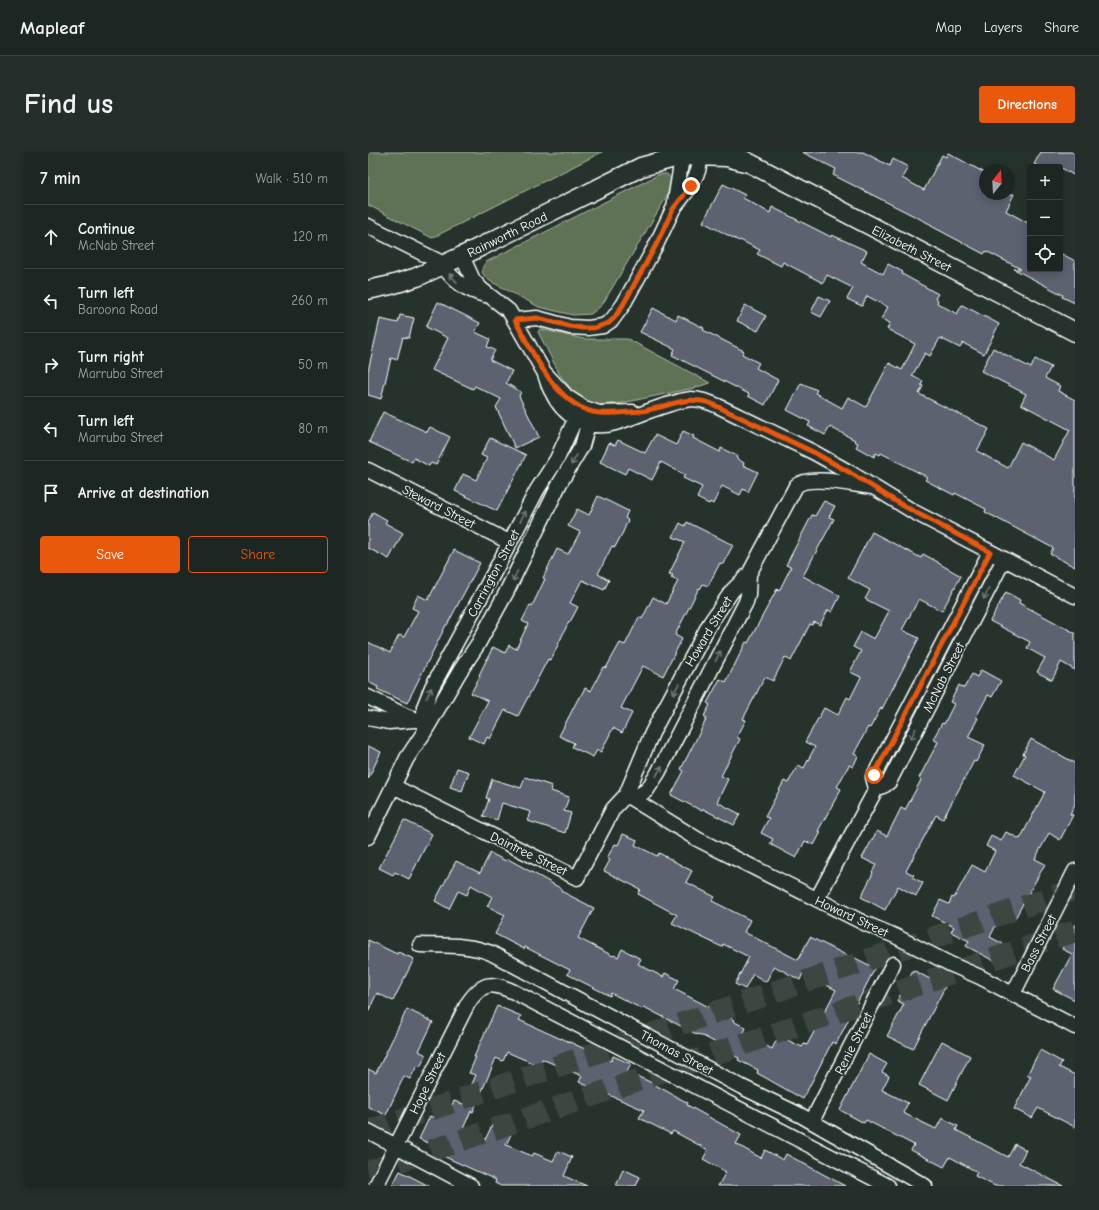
<!DOCTYPE html>
<html lang="en">
<head>
<meta charset="utf-8">
<style>
  :root { --surface:#1c2622; --page:#252e2a; --text:#f1f3f6; --muted:#a0a5a5; --line:#3a4340; --accent:#ea580c }
  body { margin:0; font-family:"Comic Neue",sans-serif; background:var(--page); color:var(--text) }
  .controls { position:absolute; right:12px; top:12px; display:grid; overflow:hidden; border-radius:4px; box-shadow:0 2px 10px #0003 }
  .controls button { width:36px; height:36px; display:grid; place-items:center; padding:0; border:0; border-bottom:1px solid var(--line); background:var(--surface); color:var(--text); font:20px sans-serif }
  .compass { position:absolute; left:611px; top:12px; width:36px; height:36px; border-radius:50%; background:var(--surface); box-shadow:0 2px 10px #0003; rotate:18deg }
  .stop { position:absolute; width:12px; height:12px; margin:-9px; border:3px solid #ea580c; border-radius:50%; background:#fff }
  .stop.end { background:#ea580c; border-color:#fff; box-shadow:0 1px 4px #0008 }
  .list { margin:0; padding:0; list-style:none }
  h2 { display:flex; justify-content:space-between; align-items:center; height:52px; margin:0; padding:0 16px; font-size:17px }
  h2 small { font-size:13px; font-weight:400; color:var(--muted) }
  .list li { display:grid; grid-template-columns:26px 1fr auto; gap:12px; align-items:center; box-sizing:border-box; height:64px; padding:0 16px; border-top:1px solid var(--line) }
  .list b { display:block; font-size:15px; white-space:nowrap }
  .list p { margin:0; font-size:13px; white-space:nowrap; color:var(--muted) }
  .list em { font-size:13px; font-style:normal; color:var(--muted) }
  .actions { display:flex; gap:8px; padding:12px 16px }
  .actions a { flex:1; padding:9px 0; border:1px solid var(--accent); border-radius:4px; text-align:center; font-size:14px; color:var(--accent) }
  .actions .main { background:var(--accent); color:#fff }
  .icon { flex:none; width:22px; height:22px; fill:none; stroke:currentColor; stroke-width:2; stroke-linecap:round; stroke-linejoin:round }
  .map { position:relative; flex:none; width:707px; height:1034px; overflow:hidden; border-radius:4px }
  header { display:flex; align-items:center; gap:24px; box-sizing:border-box; height:56px; padding:0 20px; background:var(--surface); border-bottom:1px solid var(--line) }
  header strong { font-size:19px }
  nav { display:flex; gap:22px; margin-inline-start:auto; font-size:14px }
  .intro { display:flex; align-items:center; justify-content:space-between; box-sizing:border-box; height:96px; padding:0 24px }
  h1 { margin:0; font-size:28px }
  .button { padding:10px 18px; border-radius:4px; background:var(--accent); color:#fff; font-size:14px; font-weight:700 }
  main { display:flex; gap:24px; padding:0 24px }
  aside { flex:1; background:var(--surface); border-radius:4px; box-shadow:0 2px 10px #0003 }
  .map>svg:first-child { display:block }
</style>
</head>
<body>
<header>
<strong>Mapleaf</strong>
<nav><a>Map</a><a>Layers</a><a>Share</a></nav>
</header>
<div class="intro"><h1>Find us</h1><a class="button">Directions</a></div>
<main>
<aside>
<h2>7 min<small>Walk · 510 m</small></h2>
<ul class="list">
<li><svg class="icon" aria-label="ahead" viewBox="0 0 24 24"><path d="M12 20V5M6 11l6-6 6 6"/></svg><div><b>Continue</b><p>McNab Street</p></div><em>120 m</em></li>
<li><svg class="icon" aria-label="left" viewBox="0 0 24 24"><path d="M17 20v-9H6M10 6l-5 5 5 5"/></svg><div><b>Turn left</b><p>Baroona Road</p></div><em>260 m</em></li>
<li><svg class="icon" aria-label="right" viewBox="0 0 24 24"><path d="M7 20v-9h11M14 6l5 5-5 5"/></svg><div><b>Turn right</b><p>Marruba Street</p></div><em>50 m</em></li>
<li><svg class="icon" aria-label="left" viewBox="0 0 24 24"><path d="M17 20v-9H6M10 6l-5 5 5 5"/></svg><div><b>Turn left</b><p>Marruba Street</p></div><em>80 m</em></li>
<li><svg class="icon" aria-label="arrive" viewBox="0 0 24 24"><path d="M6 21V4h12l-3 4 3 4H6"/></svg><div><b>Arrive at destination</b></div></li>
</ul>
<div class="actions"><a class="main">Save</a><a>Share</a></div>
</aside>
<div class="map">
<svg width="707" height="1034" viewBox="0 0 707 1034">
  <rect width="100%" height="100%" fill="#26332d"/>
  <filter id="ink" filterUnits="userSpaceOnUse"><feTurbulence type="fractalNoise" baseFrequency=".025" numOctaves="2"/><feDisplacementMap in="SourceGraphic" scale="8" xChannelSelector="R" yChannelSelector="G"/><feConvolveMatrix kernelMatrix="1 2 1 2 8 2 1 2 1" color-interpolation-filters="sRGB"/></filter>
  <g filter="url(#ink)">
    <path fill="#607254" stroke="#b0b8aa" d="M0 0H234L64 86 0 53Z
      M292 22H299L304 28 299 44 234 153 223 162 205 163 171 155 122 129C114 123 111 118 118 110Z
      M172 177 216 187H260L342 231 326 236 254 251 229 253 220 251 208 243 192 223 170 180Z"/>
    <path fill="#5c6270" stroke="#fff" d="M434 0H495L522 14 525 7 540 15 534 26 556 38 574 3 578 5 580 1 617 21V42H646L638 59 662 72V117H692V101L707 109V151L694 145 695 143 646 117H653L618 99 616 102 563 74 564 73 465 23 468 17Z
      M673 0H707V24L692 15H672L666 12Z
      M355 32 377 43 375 46 402 61 404 55 463 85 464 83 499 99 493 110 515 122 520 112 535 120 534 122 570 142 567 146 570 148 569 151 589 162 594 153 631 172 616 202 595 191 592 196 572 186 562 204 557 201 544 224 555 229 553 233 555 234 551 242 621 277 609 299 640 316 653 290 686 308 702 278 653 252 658 242 613 219 625 196 663 216 667 207 683 215 677 226 692 234 690 239 707 248V415L682 402 685 396 617 360 618 357 587 341 586 343 557 328 559 325 513 301 512 303 508 301 506 305 488 295 490 291 486 289 487 288 462 275 457 283 440 274 442 270 419 258 433 231 449 238 447 241 474 256 480 245 498 255 521 211 534 218 547 192 519 177 522 171 513 167 520 155 499 144 494 154 479 147 485 136 459 123 455 131 415 110 413 114 389 102 392 98 372 88 371 89 335 70Z
      M451 144 462 149 453 165 443 160Z
      M70 150 112 171 107 180 122 187 119 195 127 198 122 208 144 219 138 231 153 240 151 244 171 285 147 296 128 255 133 247 107 234 105 237 64 218 80 186 58 175Z
      M377 153 398 164 390 179 369 169Z
      M285 156 308 168 310 163 336 176 335 178 376 199 374 202 391 211 388 216 410 228 397 253 380 244 381 242 304 203 307 197 272 180Z
      M32 163 46 166 41 186 35 185 29 208 23 206 13 247 0 243V219L12 167 30 171Z
      M15 260 59 280 62 275 82 285 68 313 63 311 61 314 46 306 44 310 1 290Z
      M315 279 326 284 325 286 352 300 353 296 369 304 368 306 376 311 375 313 390 320 380 340 375 337 372 343 354 334 345 352 342 350 341 352 329 346 334 335 315 326 317 323 293 310 284 328 260 316 257 322 232 310 241 291 247 293 250 288 277 301 287 283 308 293Z
      M122 286 158 303 129 359 87 339 95 322 108 328 119 306 113 303Z
      M230 344 260 359 257 366 260 368 255 380 247 395 244 394 230 422 241 428 236 438 214 428 202 451 210 455 202 470 201 469 183 508 180 507 150 564 137 558 122 587 119 585 116 592 101 585 120 549 103 541 112 524 111 523 125 495 137 501 141 493 148 497 160 472 154 469 162 453 164 454 177 427 175 426 189 397 200 402 212 380 200 374 209 357 221 363Z
      M456 349 467 354 461 365 466 367 435 424 472 444 464 460 460 458 452 473 446 470 444 473 442 472 423 509 417 505 405 529 397 525 375 567 378 568 369 585 372 587 353 624 360 627 349 650 372 662 366 673 335 657 334 659 303 643 316 619 313 617 339 566 336 564 342 553 339 551 352 527 358 530 378 490 380 491 409 437 411 439 423 415 418 413 444 363 447 364Z
      M5 360 19 368 17 371 35 381 21 407 0 396V370Z
      M319 370 365 393 355 412 352 411 340 434 335 432 332 437 331 436 307 483 314 487 295 524 275 514 253 556 264 561 254 581 245 576 233 600 229 598 225 605 204 595 206 591 191 584 211 545H212L217 536 223 539 235 515 238 516 252 491 257 493 271 465 274 467 285 445 298 452 310 429 303 426 305 423 301 422 317 390 305 385 312 371 317 374Z
      M504 380 553 406 555 402 570 410V411L593 424 574 459 551 447 534 478 551 486 514 557 513 556 502 576 500 575 486 602 490 604 485 615 481 613 469 635 473 637 450 679 453 680 446 693 437 689 428 706 402 692 405 687 393 681 401 666 397 665 416 629 420 631 430 613 436 616 447 595 437 590 456 556 470 563 479 545 482 547 493 525 482 520 493 499 485 495 493 480 506 487 521 459 497 447 502 438 480 426Z
      M86 398 112 411 79 473H78L39 551 9 537 10 535 0 530V490L22 501 31 483 36 485 50 459 44 456 50 443 60 448Z
      M638 440 652 448 651 451 707 481V518L693 510 684 528 669 520 677 506 659 496 662 490 622 469Z
      M613 518 633 529 624 545 620 543 608 565 610 566 600 585 617 593 608 610 606 609 575 667 568 663 538 719 546 723 544 725 555 731 548 744 530 734 517 758 493 745 505 721 504 720 508 713 494 706 509 679 519 684 533 656 537 658 553 628 551 626 570 590 565 587 574 571 576 572 586 552 582 550 591 533 596 536 604 522 609 525Z
      M663 587 707 611V652L702 662 705 663 692 688 681 681 667 707 677 712 646 768 634 761 622 785 635 792 626 809 598 794 601 789 583 780 586 775 564 764 572 748 581 752 584 745 586 746 604 713 617 720 627 699 618 694 623 684 633 689 638 680 652 687 677 640 646 623 657 603 655 602Z
      M0 594 13 600 0 627Z
      M89 616 101 620 94 639 82 635Z
      M157 625 184 634 183 639 201 645 196 659 203 661 197 681 160 669 163 660 134 651 129 668 115 664 121 647 118 646 124 627 153 636Z
      M36 668 64 682 41 727 27 720 25 723 11 716Z
      M255 682 269 688 267 693 289 704 291 701 324 719 318 730 347 745 344 749 382 768 376 780 430 808 442 785 484 806 485 805 507 816 468 892 464 890 435 947 389 921 390 918 370 908 371 906 355 898 356 895 331 882 330 883 276 855 274 857 243 841 242 844 199 822 202 818 157 795 156 797 127 782 137 763 119 754 124 745 103 733 99 743 90 739 81 757 67 749 88 709 112 721 122 701 138 709 140 707 194 737 193 739 226 756 210 786 245 804 246 803 250 805 254 797 273 807 270 812 295 825 297 821 311 828 306 837 366 868 365 869 378 876 375 882 404 897 410 885 412 886 413 885 434 895 436 892 439 893 468 838 435 821 432 828 406 814 398 830 385 822 377 837 367 832 381 805 355 792 354 795 304 771 309 763 270 742 272 737 236 719 242 708 239 706 247 692 250 693Z
      M707 772V848L685 837 704 802 694 797Z
      M0 788 29 802 30 800 46 807 25 849 9 841 0 860Z
      M545 818 577 835 545 897 519 884 536 852 529 849Z
      M129 854 153 864 151 868 193 887V886L243 909 245 904 263 912 259 920 280 929 320 951 319 953 373 983 368 992 393 1006 397 998 415 1008 418 1002 477 1034H350L358 1020 335 1007 340 998 305 979 303 982 271 966 276 958 211 930 214 924 174 907 171 914 139 900 135 909 128 906 105 960 103 959 94 979 116 990 127 967 146 976 138 993 164 1004 166 1001 185 1009 190 999 204 1005 196 1024 219 1034H133L127 1031 128 1028 64 999 67 994 51 987 62 964 67 966 74 949 84 953 86 949 95 952 108 923 101 921 108 905H106Z
      M39 857 65 870 51 899 58 903 52 915 49 914 42 927 36 924 18 963 0 955V917L8 921Z
      M574 889 602 904 580 948 551 933Z
      M672 898 694 910 691 915 707 923V975L670 956 664 966 646 957 663 924 659 923Z
      M501 902 519 912 514 920 521 924 514 938 540 951 535 961 568 977 574 966 590 974 588 978 640 1005 647 992 658 998 651 1011 695 1034H627L607 1024 609 1020 582 1005 576 1015 543 998 546 993 498 968 496 971 472 958Z
      M255 1017 272 1025 268 1034H248Z
      M32 1019 61 1034H24Z"/>
    <g fill="none" stroke-linecap="round" stroke-linejoin="round">
      <path stroke="#3c4742" stroke-width="22" stroke-dasharray="22 11" stroke-linecap="butt" d="M0 979 707 737
        M0 1020 707 779"/>
      <g stroke="#fff" stroke-width="17">
        <path id="minor" d="M306 55 315 0
          M0 74 76 112
          M94 104 105 128 113 137 141 159 176 220 199 245 216 256 231 261 265 260
          M74 113C86 129 97 138 117 143
          M147 168 169 166 202 175 220 176 235 174 244 168 255 153 288 93 305 57 323 34 330 19 334 0
          M176 220C179 227 180 234 184 240 195 264 220 279 247 271 265 266 281 258 299 253 307 250 315 248 323 247 332 247 341 250 350 254L445 300 481 320 546 360 707 444
          M0 318 141 390
          M0 545 38 564 61 572
          M0 566 21 570 45 568
          M57 579 56 555 64 535 130 413 169 338 189 307 205 272 215 261
          M25 634 209 726 245 657 258 643 284 581 342 471 364 439 381 422 428 334C441 322 487 333 504 335
          M508 637 505 625 509 618 622 400
          M258 643 329 687 496 771 527 784 582 812 612 825 707 875
          M265 647 279 638 290 621 378 450 380 443 381 422
          M0 685 39 606 57 579 92 519 110 492 138 441 192 331 214 294 220 272 219 258
          M449 747 508 637 517 633 521 630 636 407
          M52 793C76 794 100 792 123 801L374 935 432 963 557 1034
          M645 842 707 719
          M444 969 525 812
          M0 979 103 1034
          M8 1034 100 851C115 829 124 830 146 840L520 1034"/>
      </g>
      <g stroke="#fff" stroke-width="21">
        <path id="tertiary" d="M370 5 707 180
          M0 138 23 133 49 125 94 104 273 15 306 6 323 4 359 5 381 11"/>
      </g>
      <use href="#minor" stroke="#26332d" stroke-width="14"/>
      <use href="#tertiary" stroke="#26332d" stroke-width="18"/>
    </g>
    <defs><path id="oneway-shaft" d="M-6 0H5M1.5-3L5.5 0L1.5 3" fill="none" stroke-width="1.6" stroke-linecap="round" stroke-linejoin="round"/></defs>
    <g stroke="#727a76">
      <use href="#oneway-shaft" transform="translate(85 126) rotate(-133)"/>
      <use href="#oneway-shaft" transform="translate(206 308) rotate(120)"/>
      <use href="#oneway-shaft" transform="translate(155 364) rotate(-63)"/>
      <use href="#oneway-shaft" transform="translate(147 424) rotate(116)"/>
      <use href="#oneway-shaft" transform="translate(618 442) rotate(117)"/>
      <use href="#oneway-shaft" transform="translate(350 504) rotate(-63)"/>
      <use href="#oneway-shaft" transform="translate(308 537) rotate(118)"/>
      <use href="#oneway-shaft" transform="translate(61 541) rotate(-64)"/>
      <use href="#oneway-shaft" transform="translate(545 582) rotate(117)"/>
      <use href="#oneway-shaft" transform="translate(291 619) rotate(-61)"/>
    </g>
  </g>
  <g fill="none" stroke-linecap="round" stroke-linejoin="round" filter="url(#ink)">
    <path stroke="#ea580c" stroke-width="5" d="M323 34 305 57 288 93 255 153 247 165 241 171 226 176H214L202 174 169 166 147 168C165 201 189 256 231 261 241 262 252 261 262 260 268 259 274 260 280 258 303 254 318 243 342 251L445 300 481 320 534 353 622 400 506 623"/>
  </g>
  <g text-anchor="middle" stroke-width="3.5" stroke-linejoin="round" paint-order="stroke">
    <g font-size="13" fill="#fff" stroke="#26332d">
      <text transform="translate(139 82) rotate(-26)" y="5">Rainworth Road</text>
      <text transform="translate(544 96) rotate(27)" y="5">Elizabeth Street</text>
      <text transform="translate(71 354) rotate(27)" y="5">Steward Street</text>
      <text transform="translate(125 421) rotate(-62)" y="5">Carrington Street</text>
      <text transform="translate(340 479) rotate(-59)" y="5">Howard Street</text>
      <text transform="translate(575 525) rotate(-63)" y="5">McNab Street</text>
      <text transform="translate(161 701) rotate(26)" y="5">Daintree Street</text>
      <text transform="translate(484 764) rotate(25)" y="5">Howard Street</text>
      <text transform="translate(670 791) rotate(-63)" y="5">Bass Street</text>
      <text transform="translate(485 891) rotate(-63)" y="5">Renie Street</text>
      <text transform="translate(309 900) rotate(28)" y="5">Thomas Street</text>
      <text transform="translate(59 931) rotate(-64)" y="5">Hope Street</text>
    </g>
  </g>
</svg>
<div class="controls">
<button>+</button>
<button>−</button>
<button><svg class="icon" aria-label="locate" viewBox="0 0 24 24"><circle cx="12" cy="12" r="6"/><path d="M12 2v4M12 18v4M2 12h4M18 12h4"/></svg></button>
</div>
<svg class="compass" viewBox="-18 -18 36 36"><path d="M0-13l5 13h-10z" fill="#e53935"/><path d="M0 13l5-13h-10z" fill="#a0a5a5"/></svg>
<div class="stop" style="left:506px;top:623px"></div>
<div class="stop end" style="left:323px;top:34px"></div>
</div>
</main>
</body>
</html>
